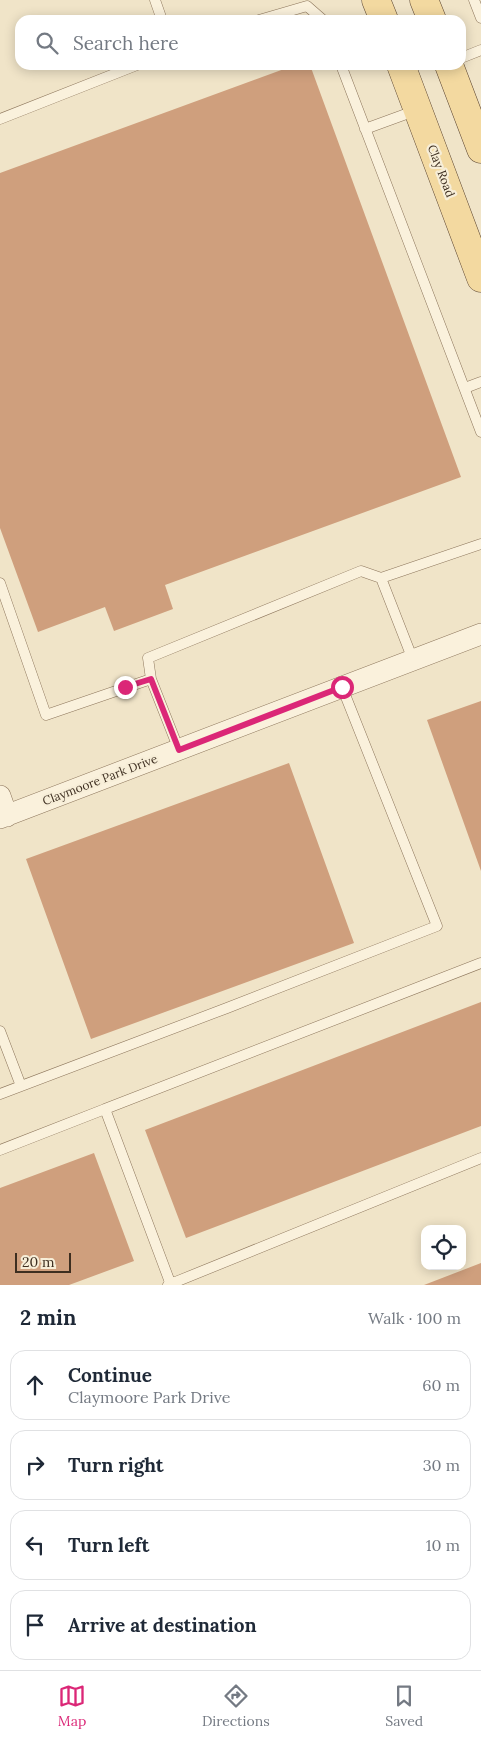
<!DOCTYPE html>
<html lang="en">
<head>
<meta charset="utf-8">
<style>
  :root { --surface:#fff; --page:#f2f2f3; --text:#1f2937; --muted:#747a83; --line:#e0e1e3; --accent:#db2777 }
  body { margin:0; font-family:Lora,serif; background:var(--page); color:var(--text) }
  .controls { position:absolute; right:15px; bottom:15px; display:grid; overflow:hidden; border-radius:10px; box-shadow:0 2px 12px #0003 }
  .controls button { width:45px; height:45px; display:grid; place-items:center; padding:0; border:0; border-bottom:1px solid var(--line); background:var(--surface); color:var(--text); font:25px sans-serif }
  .scale { position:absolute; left:15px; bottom:12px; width:56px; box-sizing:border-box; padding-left:5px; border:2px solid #3d2e20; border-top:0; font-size:14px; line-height:18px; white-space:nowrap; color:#3d2e20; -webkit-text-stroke:4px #f7eed8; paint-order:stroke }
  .stop { position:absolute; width:15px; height:15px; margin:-11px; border:4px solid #db2777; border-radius:50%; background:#fff }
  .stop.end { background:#db2777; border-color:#fff; box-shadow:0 1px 5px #0008 }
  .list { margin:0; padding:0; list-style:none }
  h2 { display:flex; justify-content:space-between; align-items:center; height:65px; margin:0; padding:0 20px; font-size:21px }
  h2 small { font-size:16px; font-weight:400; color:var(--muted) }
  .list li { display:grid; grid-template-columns:32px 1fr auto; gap:15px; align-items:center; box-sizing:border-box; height:70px; margin:0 10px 10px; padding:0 10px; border:1px solid var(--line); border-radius:15px }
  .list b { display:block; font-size:19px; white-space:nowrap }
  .list p { margin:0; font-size:16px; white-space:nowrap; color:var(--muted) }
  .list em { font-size:16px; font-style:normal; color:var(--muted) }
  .icon { flex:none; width:28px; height:28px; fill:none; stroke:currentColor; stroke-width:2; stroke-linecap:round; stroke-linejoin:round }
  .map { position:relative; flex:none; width:481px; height:1285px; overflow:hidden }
  .search { position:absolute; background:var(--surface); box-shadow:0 2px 12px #0003; left:15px; right:15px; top:15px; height:55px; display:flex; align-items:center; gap:12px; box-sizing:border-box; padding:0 18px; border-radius:15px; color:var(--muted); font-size:19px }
  .sheet { height:385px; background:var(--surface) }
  nav { display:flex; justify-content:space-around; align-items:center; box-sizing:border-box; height:70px; border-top:1px solid var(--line); background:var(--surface); font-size:14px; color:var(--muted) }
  nav a { display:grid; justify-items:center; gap:2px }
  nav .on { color:var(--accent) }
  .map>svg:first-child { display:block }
</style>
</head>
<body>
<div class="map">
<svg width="481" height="1285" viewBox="0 0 481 1285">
  <rect width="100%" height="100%" fill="#f0e4c8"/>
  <path fill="#cf9f7d" d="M295 65H310L461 477 165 585 173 609 114 631 105 607 38 632 0 528V173Z
    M481 701V871L427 720Z
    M289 763 354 943 91 1039 26 859Z
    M481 1002V1126L186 1238 145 1130Z
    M94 1153 134 1261 69 1285H0V1188Z
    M481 1263V1285H424Z"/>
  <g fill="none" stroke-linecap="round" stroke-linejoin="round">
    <g stroke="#8d765c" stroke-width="11">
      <path id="lane" d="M155 0 162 20
        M474 0 481 18
        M259 20 307 6 323 20
        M461 58 481 50
        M341 65 481 432
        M0 119 137 65
        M365 129 417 110
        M465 388 481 382
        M381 578 413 660
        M0 583 46 715 151 679 148 658 361 571 381 578 481 544
        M151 679 179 750
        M0 1031 21 1086
        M0 1094 227 1008 437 926 342 687
        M0 1150 105 1109
        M168 1285 481 1158
        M171 1285 105 1109 481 963"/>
    </g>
    <g stroke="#8d765c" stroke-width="22">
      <path id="street" d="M0 796 7 816
        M0 818 481 634"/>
    </g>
    <g stroke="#5b4430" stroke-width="29">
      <path id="primary" d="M376 0 384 20
        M424 0 432 20
        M401 65 481 278
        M449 65 481 149"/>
    </g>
    <use href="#lane" stroke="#faf1dc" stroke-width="10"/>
    <use href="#street" stroke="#faf1dc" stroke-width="21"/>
    <use href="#primary" stroke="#f3d9a0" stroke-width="28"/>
  </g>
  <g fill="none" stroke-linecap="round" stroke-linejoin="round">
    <path stroke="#db2777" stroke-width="6" d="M125 687 151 679 179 750 342 687"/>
  </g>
  <g text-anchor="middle" stroke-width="4.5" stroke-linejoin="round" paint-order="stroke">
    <g font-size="12" fill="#3d2e20" stroke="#f7eed8">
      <text transform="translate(441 171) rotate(69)" y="4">Clay Road</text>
      <text transform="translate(100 780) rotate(-21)" y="4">Claymoore Park Drive</text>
    </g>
  </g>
</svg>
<div class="controls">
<button><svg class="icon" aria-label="locate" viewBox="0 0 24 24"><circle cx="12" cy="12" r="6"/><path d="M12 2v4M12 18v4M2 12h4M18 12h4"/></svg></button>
</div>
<div class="scale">20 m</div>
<div class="stop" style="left:342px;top:687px"></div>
<div class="stop end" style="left:125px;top:687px"></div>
<div class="search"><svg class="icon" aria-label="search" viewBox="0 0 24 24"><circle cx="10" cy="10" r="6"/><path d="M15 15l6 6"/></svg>Search here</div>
</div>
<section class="sheet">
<h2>2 min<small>Walk · 100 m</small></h2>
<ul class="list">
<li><svg class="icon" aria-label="ahead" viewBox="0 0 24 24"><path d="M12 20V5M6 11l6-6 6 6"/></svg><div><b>Continue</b><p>Claymoore Park Drive</p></div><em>60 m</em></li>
<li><svg class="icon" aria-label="right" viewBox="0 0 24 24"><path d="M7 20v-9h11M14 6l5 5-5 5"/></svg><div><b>Turn right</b></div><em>30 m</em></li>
<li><svg class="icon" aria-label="left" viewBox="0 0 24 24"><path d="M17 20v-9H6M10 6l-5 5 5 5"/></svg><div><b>Turn left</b></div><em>10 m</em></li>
<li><svg class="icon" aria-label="arrive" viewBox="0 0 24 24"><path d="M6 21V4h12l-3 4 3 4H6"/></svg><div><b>Arrive at destination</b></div></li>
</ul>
</section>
<nav>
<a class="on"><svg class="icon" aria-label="map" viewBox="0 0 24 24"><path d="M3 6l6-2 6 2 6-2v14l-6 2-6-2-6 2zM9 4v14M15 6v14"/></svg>Map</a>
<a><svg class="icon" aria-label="directions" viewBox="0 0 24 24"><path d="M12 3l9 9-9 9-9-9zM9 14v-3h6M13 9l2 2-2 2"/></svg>Directions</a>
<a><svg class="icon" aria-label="saved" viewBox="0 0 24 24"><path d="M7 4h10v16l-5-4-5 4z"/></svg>Saved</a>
</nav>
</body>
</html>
